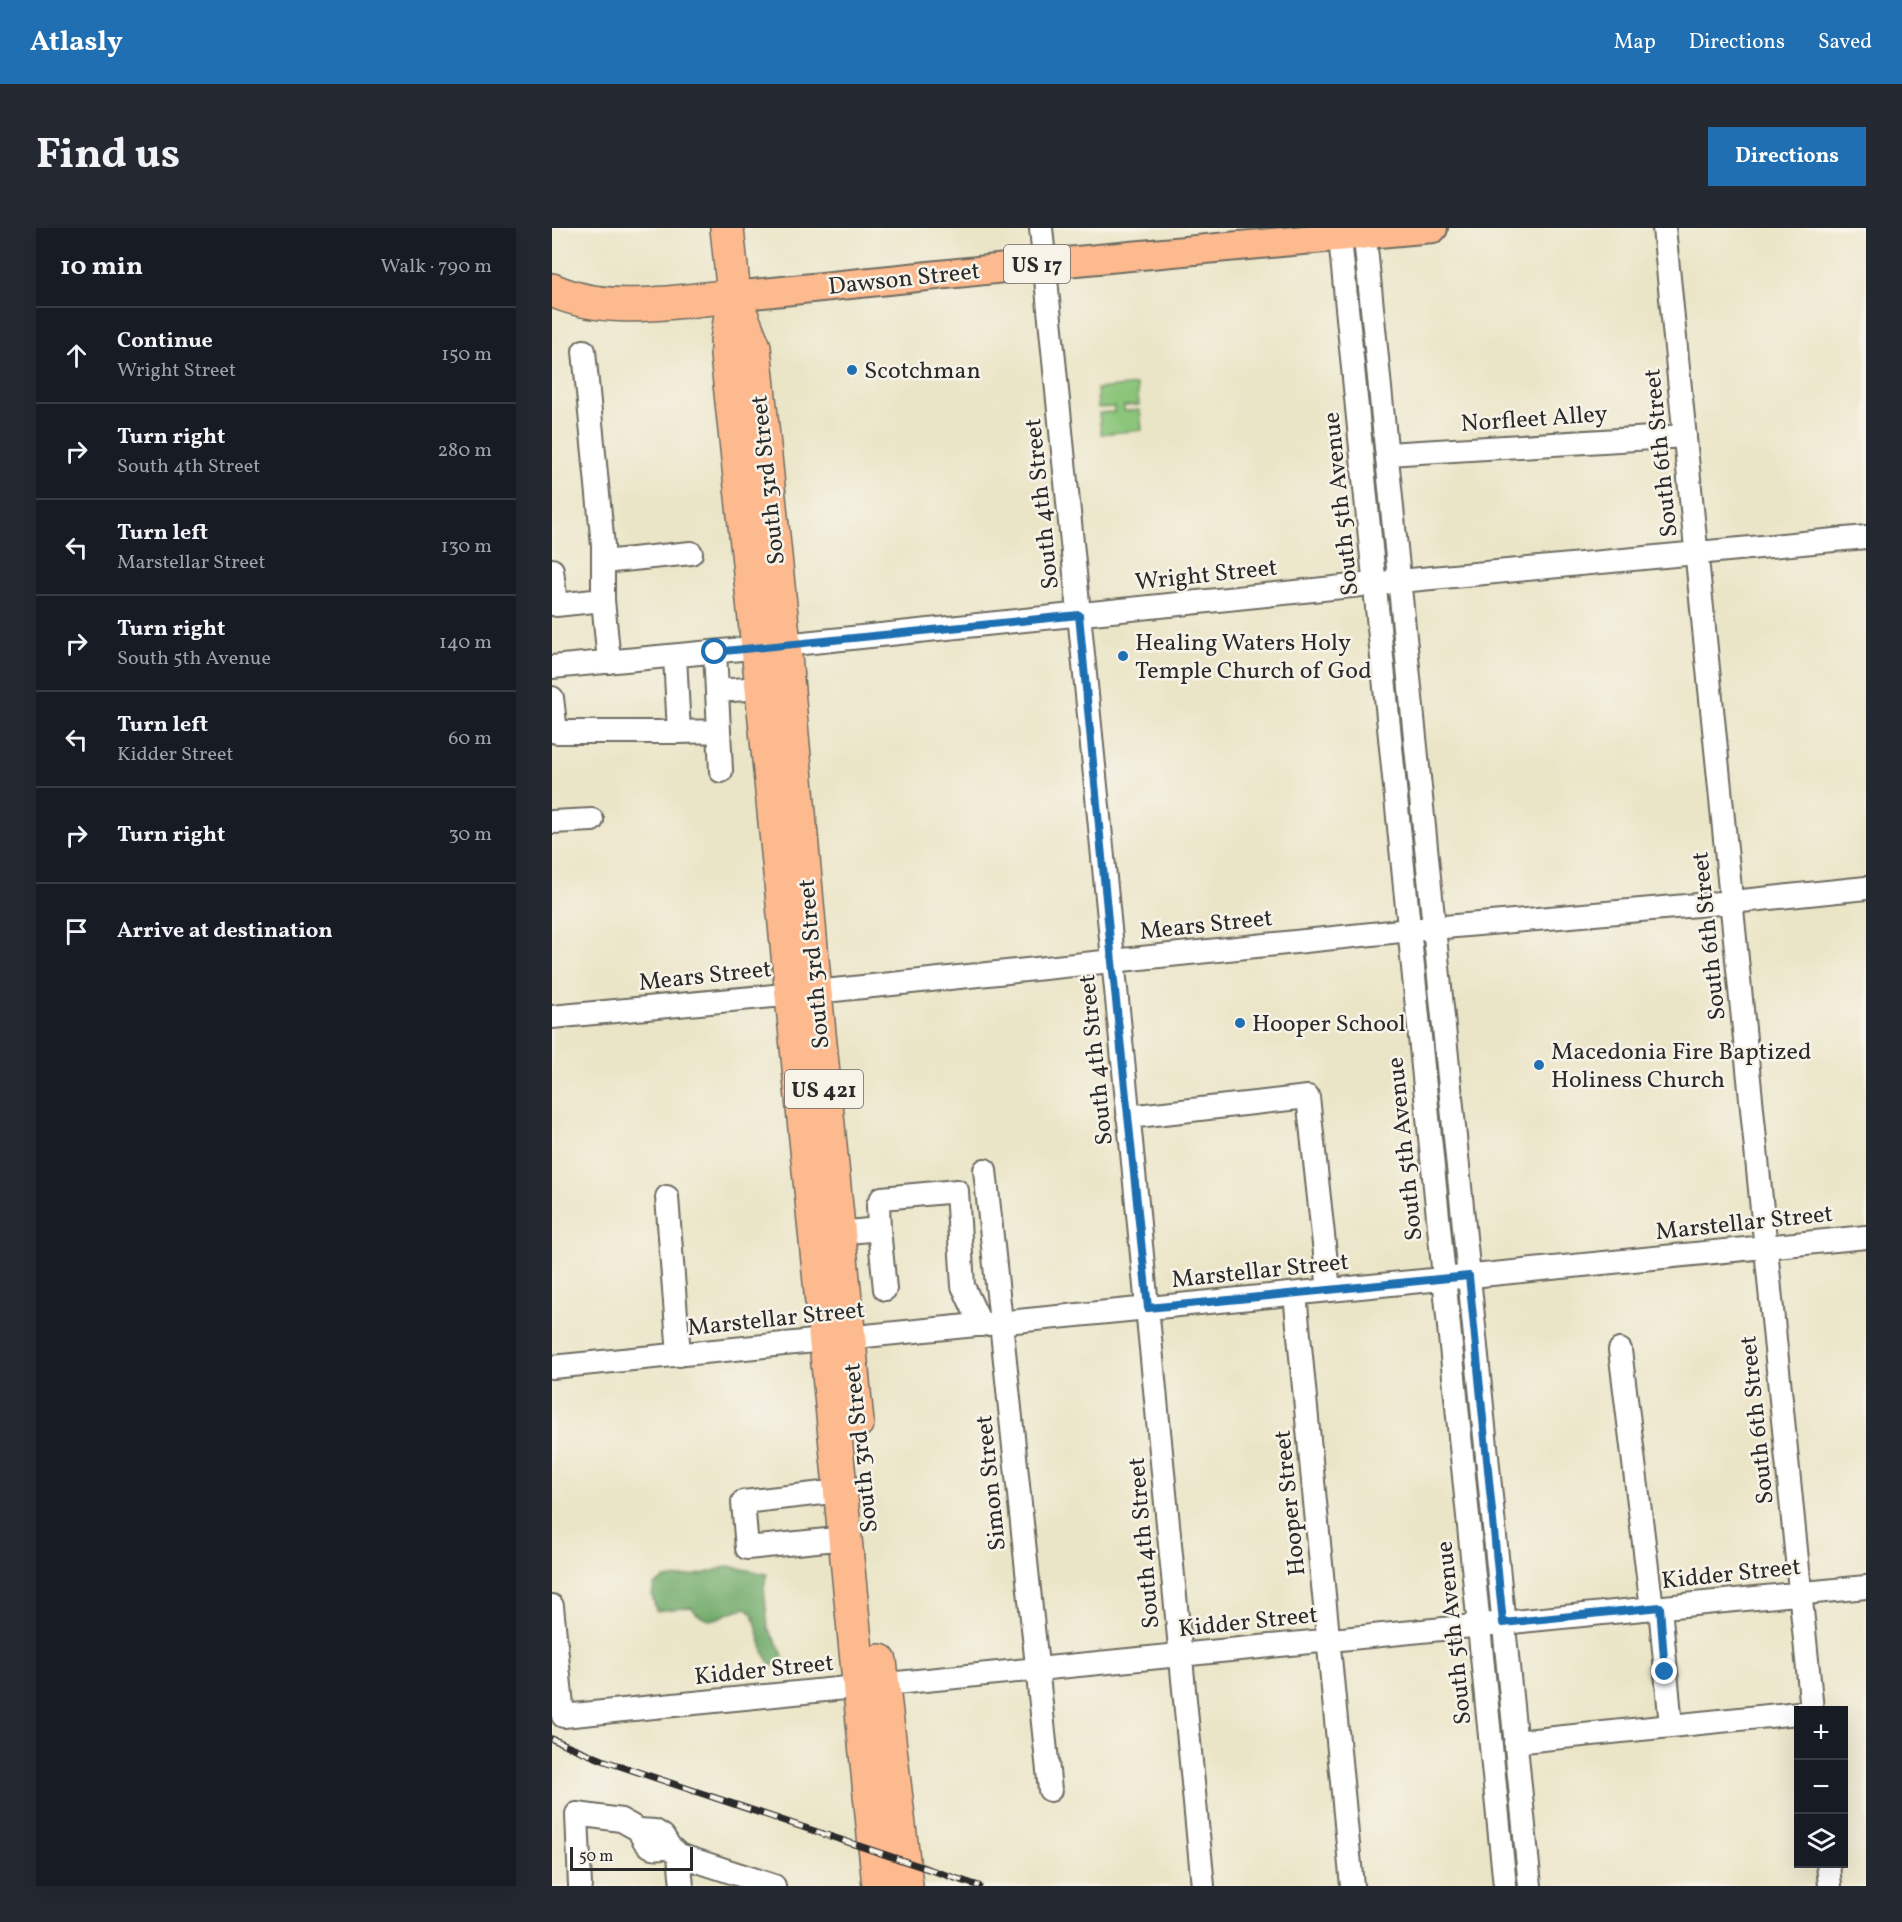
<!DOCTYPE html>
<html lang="en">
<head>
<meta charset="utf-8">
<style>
  :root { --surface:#171b24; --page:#242831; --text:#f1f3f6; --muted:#9ea1a6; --line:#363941; --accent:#1f6fb2 }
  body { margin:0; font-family:Vollkorn,serif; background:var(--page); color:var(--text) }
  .controls { position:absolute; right:18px; bottom:18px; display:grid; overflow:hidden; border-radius:0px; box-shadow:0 6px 24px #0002 }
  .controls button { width:54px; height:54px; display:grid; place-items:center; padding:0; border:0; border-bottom:2px solid var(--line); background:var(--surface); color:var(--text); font:30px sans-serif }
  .scale { position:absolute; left:18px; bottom:15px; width:123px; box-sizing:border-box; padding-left:6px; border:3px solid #2b2b2b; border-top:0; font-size:16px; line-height:21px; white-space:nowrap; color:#2b2b2b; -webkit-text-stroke:4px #f7f3e8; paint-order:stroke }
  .stop { position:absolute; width:18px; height:18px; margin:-14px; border:4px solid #1f6fb2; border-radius:50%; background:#fff }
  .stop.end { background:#1f6fb2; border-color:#fff; box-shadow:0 2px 6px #0008 }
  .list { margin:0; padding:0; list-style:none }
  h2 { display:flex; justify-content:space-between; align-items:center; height:78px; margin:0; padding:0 24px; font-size:26px }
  h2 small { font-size:20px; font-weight:400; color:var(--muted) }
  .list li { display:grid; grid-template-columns:39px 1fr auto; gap:18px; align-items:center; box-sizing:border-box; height:96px; padding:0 24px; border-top:2px solid var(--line) }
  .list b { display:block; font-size:22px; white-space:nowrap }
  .list p { margin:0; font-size:20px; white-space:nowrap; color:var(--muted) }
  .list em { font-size:20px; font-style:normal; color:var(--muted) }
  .icon { flex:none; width:33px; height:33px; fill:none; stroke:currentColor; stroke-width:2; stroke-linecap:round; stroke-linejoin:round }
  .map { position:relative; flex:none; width:1314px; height:1658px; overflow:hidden; border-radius:0px }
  header { display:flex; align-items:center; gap:36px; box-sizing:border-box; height:84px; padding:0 30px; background:var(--accent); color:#fff }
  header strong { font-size:28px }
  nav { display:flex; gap:33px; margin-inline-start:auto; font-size:21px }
  .intro { display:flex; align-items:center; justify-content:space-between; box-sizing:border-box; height:144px; padding:0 36px }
  h1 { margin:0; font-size:42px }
  .button { padding:15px 27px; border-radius:0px; background:var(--accent); color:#fff; font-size:21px; font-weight:700 }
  main { display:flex; gap:36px; padding:0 36px }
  aside { flex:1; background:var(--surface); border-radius:0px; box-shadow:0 6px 24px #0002 }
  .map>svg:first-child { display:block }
</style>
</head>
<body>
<header>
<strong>Atlasly</strong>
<nav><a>Map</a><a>Directions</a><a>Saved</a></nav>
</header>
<div class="intro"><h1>Find us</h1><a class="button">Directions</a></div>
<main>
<aside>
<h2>10 min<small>Walk · 790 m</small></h2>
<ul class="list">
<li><svg class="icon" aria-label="ahead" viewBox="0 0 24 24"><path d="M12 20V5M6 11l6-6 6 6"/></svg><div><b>Continue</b><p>Wright Street</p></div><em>150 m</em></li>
<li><svg class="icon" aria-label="right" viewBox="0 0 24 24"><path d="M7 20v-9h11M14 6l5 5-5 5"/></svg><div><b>Turn right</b><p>South 4th Street</p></div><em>280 m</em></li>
<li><svg class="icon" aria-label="left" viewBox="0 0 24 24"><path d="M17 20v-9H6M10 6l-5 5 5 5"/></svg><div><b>Turn left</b><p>Marstellar Street</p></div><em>130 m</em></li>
<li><svg class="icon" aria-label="right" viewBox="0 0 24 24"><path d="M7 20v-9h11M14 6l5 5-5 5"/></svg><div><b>Turn right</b><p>South 5th Avenue</p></div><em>140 m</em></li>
<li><svg class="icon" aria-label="left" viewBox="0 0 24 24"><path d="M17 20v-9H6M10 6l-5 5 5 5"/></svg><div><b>Turn left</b><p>Kidder Street</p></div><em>60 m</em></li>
<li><svg class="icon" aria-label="right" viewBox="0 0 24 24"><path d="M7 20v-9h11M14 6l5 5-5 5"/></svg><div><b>Turn right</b></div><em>30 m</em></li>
<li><svg class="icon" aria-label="arrive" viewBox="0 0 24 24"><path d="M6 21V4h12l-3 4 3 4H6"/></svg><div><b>Arrive at destination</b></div></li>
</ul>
</aside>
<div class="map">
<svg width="1314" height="1658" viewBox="0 0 1314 1658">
  <rect width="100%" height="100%" fill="#f7f3e8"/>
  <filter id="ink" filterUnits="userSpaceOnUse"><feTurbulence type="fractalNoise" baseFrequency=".0167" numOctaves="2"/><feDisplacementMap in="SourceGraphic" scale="12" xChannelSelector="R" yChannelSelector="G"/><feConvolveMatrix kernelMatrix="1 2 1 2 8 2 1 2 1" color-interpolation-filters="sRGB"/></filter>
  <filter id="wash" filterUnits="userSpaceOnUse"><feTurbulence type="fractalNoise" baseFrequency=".008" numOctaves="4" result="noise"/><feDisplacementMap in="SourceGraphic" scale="24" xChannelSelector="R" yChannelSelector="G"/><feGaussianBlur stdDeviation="1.35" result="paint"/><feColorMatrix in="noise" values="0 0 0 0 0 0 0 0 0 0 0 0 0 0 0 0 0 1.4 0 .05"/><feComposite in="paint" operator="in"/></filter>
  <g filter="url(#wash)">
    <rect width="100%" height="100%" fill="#ebe5c7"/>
    <path fill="#8ac579" stroke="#5a7852" stroke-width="1.5" d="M585 157 587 177 572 178V183L588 182 590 202 549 206 547 185 562 184V179L546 180 545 161Z"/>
    <path fill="#6faa69" stroke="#4d6a4a" stroke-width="1.5" d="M177 1338 215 1346 212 1359 216 1400 230 1424 232 1439 219 1437 212 1425 201 1386 195 1380C170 1382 160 1406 139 1379L104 1383 100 1367 102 1357 113 1351 150 1346Z"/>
  </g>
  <g filter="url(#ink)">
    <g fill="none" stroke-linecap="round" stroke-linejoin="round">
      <g stroke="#6e6c62" stroke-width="26">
        <path id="minor" d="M489 0C544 553 598 1105 651 1658
          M787 0 953 1658
          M812 0 978 1658
          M1112 0 1260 1482
          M32 123 51 318V372L57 434
          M835 226 1133 208
          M51 334 139 325
          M0 342 4 377 51 372
          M123 428 127 504 167 503 163 424
          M0 439 232 417 848 353 1314 309
          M165 463 210 460
          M0 470 4 504H127
          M167 503 169 543
          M0 594 40 592
          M0 789 263 764 858 702 1180 674 1314 660
          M576 889 756 869 777 1062
          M433 942 498 1562
          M115 969 127 1127
          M327 1001 333 1061
          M286 1005 327 1001 326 977 330 970 405 963 411 1058 429 1097
          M743 1066 800 1658
          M1068 1122 1100 1380
          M0 1139 1314 1009
          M289 1263 191 1274 195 1320 294 1310
          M0 1378 11 1488 1314 1359
          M1108 1379 1119 1498
          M963 1514 1246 1485
          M117 1618 127 1627 222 1658
          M127 1627 130 1658
          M1276 1636 1278 1658
          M28 1658 25 1586 69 1592 87 1602 103 1603 111 1608 117 1618C100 1622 93 1619 87 1602"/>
      </g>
      <g stroke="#6e6c62" stroke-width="32">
        <path id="major" d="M182 68 492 36 881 0"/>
      </g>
      <g stroke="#6e6c62" stroke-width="36">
        <path id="highway" d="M175 0 182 68 175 113V127L206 420 327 1658
          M0 62C57 88 122 73 182 68
          M182 69 202 119 232 417 263 764 305 1194
          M328 1433 354 1658"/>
      </g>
      <use href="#minor" stroke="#fff" stroke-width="22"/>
      <use href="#major" stroke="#fcba8e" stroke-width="28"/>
      <use href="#highway" stroke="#fcba8e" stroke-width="33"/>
      <g stroke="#2b2b2b" stroke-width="7">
        <path id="rail" d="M0 1511 53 1533 427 1658"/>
      </g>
      <use href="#rail" stroke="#f7f3e8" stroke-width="4.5" stroke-dasharray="14" stroke-linecap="butt"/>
    </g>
  </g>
  <g fill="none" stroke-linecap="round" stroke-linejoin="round" filter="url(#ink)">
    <path stroke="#1f6fb2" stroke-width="8" d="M163 424 527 387 560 734 596 1080 917 1048 951 1395 1108 1379 1113 1444"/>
  </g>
  <g fill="#1f6fb2" stroke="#f7f3e8" stroke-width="2">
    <circle cx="300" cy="142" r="6"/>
    <circle cx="571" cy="428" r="6"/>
    <circle cx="688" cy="795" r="6"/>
    <circle cx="987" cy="837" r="6"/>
  </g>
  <g text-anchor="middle" stroke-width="5" stroke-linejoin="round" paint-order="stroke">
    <g fill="#f7f3e8" stroke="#686764" stroke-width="1.5">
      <rect x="452" y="17" width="66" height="38" rx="4.5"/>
      <rect x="233" y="842" width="78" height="38" rx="4.5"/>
    </g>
    <g font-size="22" font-weight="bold" fill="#2b2b2b">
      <text x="485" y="44">US 17</text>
      <text x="272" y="869">US 421</text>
    </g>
    <g font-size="24" fill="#2b2b2b" stroke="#f7f3e8">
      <text transform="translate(352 50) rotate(-6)" y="8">Dawson Street</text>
      <text transform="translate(982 190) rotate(-4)" y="8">Norfleet Alley</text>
      <text transform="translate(1108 225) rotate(-96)" y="8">South 6th Street</text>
      <text transform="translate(215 252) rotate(-96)" y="8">South 3rd Street</text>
      <text transform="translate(489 276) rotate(-96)" y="8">South 4th Street</text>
      <text transform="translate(788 276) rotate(-96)" y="8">South 5th Avenue</text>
      <text transform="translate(654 346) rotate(-6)" y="8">Wright Street</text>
      <text transform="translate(654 696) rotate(-6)" y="8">Mears Street</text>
      <text transform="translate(1156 708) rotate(-96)" y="8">South 6th Street</text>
      <text transform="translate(261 736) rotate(-95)" y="8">South 3rd Street</text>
      <text transform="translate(153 747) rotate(-6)" y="8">Mears Street</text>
      <text transform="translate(543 832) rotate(-96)" y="8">South 4th Street</text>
      <text transform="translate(852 921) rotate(-96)" y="8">South 5th Avenue</text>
      <text transform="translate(1192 994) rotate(-6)" y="8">Marstellar Street</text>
      <text transform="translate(708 1042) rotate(-6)" y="8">Marstellar Street</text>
      <text transform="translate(224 1090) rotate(-6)" y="8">Marstellar Street</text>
      <text transform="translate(1204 1192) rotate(-96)" y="8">South 6th Street</text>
      <text transform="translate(308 1220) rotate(-96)" y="8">South 3rd Street</text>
      <text transform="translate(438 1255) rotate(-96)" y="8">Simon Street</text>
      <text transform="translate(737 1275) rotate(-96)" y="8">Hooper Street</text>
      <text transform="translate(591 1315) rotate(-95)" y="8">South 4th Street</text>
      <text transform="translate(1179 1345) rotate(-6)" y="8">Kidder Street</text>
      <text transform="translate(696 1393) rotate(-6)" y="8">Kidder Street</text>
      <text transform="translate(901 1405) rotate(-96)" y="8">South 5th Avenue</text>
      <text transform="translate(212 1441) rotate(-6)" y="8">Kidder Street</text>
    </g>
    <g font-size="24" fill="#2b2b2b" stroke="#f7f3e8" text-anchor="start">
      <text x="312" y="150">Scotchman</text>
      <text x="583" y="422">Healing Waters Holy<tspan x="583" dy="28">Temple Church of God</tspan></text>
      <text x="700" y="803">Hooper School</text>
      <text x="999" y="831">Macedonia Fire Baptized<tspan x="999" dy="28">Holiness Church</tspan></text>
    </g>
  </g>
</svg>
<div class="controls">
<button>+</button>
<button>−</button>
<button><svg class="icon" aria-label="layers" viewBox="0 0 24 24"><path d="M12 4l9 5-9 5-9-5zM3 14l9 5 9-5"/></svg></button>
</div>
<div class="scale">50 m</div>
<div class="stop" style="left:163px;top:424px"></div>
<div class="stop end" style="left:1113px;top:1444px"></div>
</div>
</main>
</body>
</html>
